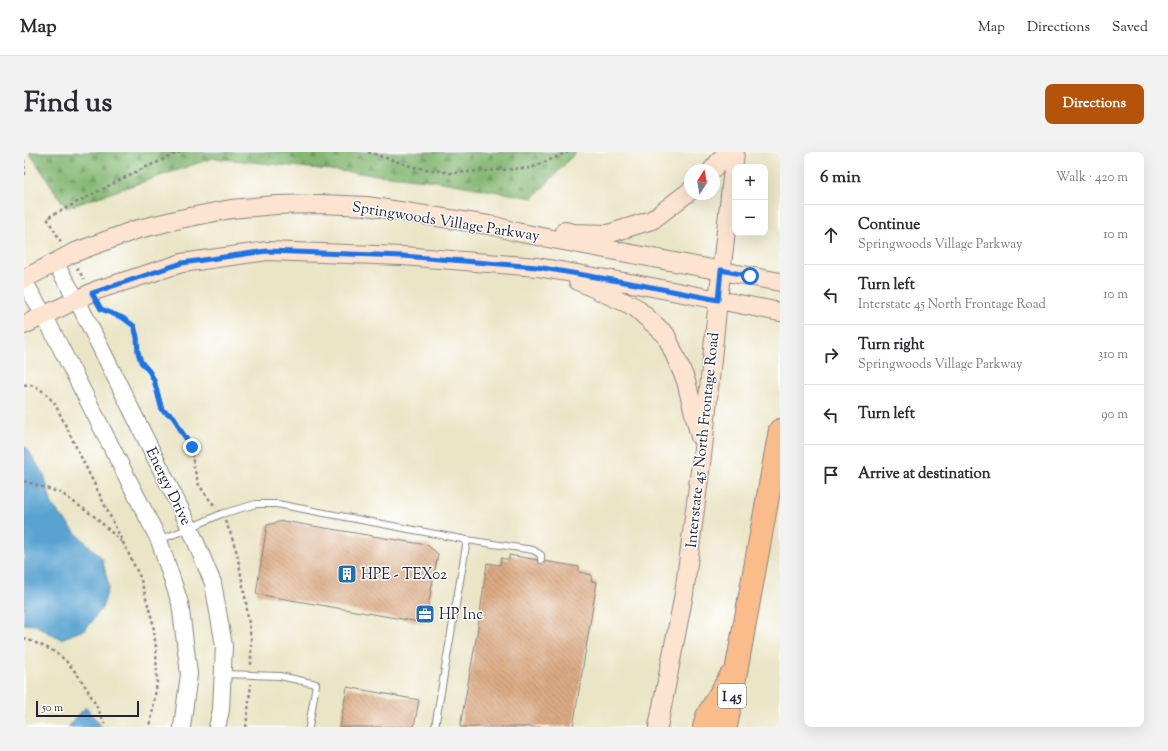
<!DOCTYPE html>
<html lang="en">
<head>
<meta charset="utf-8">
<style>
  :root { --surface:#fff; --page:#f2f2f3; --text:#2b2b33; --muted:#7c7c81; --line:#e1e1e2; --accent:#b45309 }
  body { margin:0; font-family:"Sorts Mill Goudy",serif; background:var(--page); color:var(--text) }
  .controls { position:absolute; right:12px; top:12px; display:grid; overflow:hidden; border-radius:8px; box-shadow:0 4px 16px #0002 }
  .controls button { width:36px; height:36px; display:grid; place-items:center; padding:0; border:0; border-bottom:1px solid var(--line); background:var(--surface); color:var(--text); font:20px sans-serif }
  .compass { position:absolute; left:660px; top:12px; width:36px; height:36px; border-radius:50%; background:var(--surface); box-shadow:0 4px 16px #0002; rotate:11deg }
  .scale { position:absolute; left:12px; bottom:10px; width:103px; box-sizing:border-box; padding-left:4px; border:2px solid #22223b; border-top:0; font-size:11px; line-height:14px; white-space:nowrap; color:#22223b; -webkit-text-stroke:3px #fff; paint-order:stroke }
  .stop { position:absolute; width:12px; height:12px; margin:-9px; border:3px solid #1a73e8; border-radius:50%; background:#fff }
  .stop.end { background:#1a73e8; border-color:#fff; box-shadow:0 1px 4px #0008 }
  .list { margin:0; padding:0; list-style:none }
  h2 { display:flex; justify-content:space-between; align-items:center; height:52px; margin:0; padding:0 16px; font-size:17px }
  h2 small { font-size:13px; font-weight:400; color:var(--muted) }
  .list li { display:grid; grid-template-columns:26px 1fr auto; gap:12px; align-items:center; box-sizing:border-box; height:60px; padding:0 16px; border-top:1px solid var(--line) }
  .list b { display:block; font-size:15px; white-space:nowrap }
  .list p { margin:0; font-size:13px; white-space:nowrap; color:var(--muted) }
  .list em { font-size:13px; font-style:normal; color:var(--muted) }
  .icon { flex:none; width:22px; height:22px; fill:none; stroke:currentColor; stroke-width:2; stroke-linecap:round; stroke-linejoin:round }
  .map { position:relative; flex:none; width:756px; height:575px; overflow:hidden; border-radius:8px }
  header { display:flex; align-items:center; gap:24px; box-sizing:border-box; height:56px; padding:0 20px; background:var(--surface); border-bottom:1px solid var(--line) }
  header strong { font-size:19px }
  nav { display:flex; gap:22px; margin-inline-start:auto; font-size:14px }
  .intro { display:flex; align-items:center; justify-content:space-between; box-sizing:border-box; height:96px; padding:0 24px }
  h1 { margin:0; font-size:28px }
  .button { padding:10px 18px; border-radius:8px; background:var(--accent); color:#fff; font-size:14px; font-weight:700 }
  main { display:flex; gap:24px; padding:0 24px }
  aside { flex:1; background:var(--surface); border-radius:8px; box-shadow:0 4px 16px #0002 }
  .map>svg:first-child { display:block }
</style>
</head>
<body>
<header>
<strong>Map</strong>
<nav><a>Map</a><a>Directions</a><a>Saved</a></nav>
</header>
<div class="intro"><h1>Find us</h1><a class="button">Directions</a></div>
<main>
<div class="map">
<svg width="756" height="575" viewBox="0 0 756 575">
  <defs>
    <pattern id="forest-firs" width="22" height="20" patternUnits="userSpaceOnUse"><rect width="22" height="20" fill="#85b873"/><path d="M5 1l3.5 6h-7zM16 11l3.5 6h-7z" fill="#6c9560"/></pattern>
    <pattern id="building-back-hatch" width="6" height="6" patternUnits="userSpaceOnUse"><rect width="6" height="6" fill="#dbaa83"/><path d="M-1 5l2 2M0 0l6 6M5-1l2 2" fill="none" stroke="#b18a6c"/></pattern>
  </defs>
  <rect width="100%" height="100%" fill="#fff"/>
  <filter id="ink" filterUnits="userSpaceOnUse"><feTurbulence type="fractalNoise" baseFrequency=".025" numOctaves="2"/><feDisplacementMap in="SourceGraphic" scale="8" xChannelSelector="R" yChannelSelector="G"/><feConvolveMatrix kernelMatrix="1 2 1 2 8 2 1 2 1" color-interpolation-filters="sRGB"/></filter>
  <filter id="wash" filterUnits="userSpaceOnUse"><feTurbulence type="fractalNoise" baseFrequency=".012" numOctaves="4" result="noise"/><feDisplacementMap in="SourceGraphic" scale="16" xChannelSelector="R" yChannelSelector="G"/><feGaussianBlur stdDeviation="0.9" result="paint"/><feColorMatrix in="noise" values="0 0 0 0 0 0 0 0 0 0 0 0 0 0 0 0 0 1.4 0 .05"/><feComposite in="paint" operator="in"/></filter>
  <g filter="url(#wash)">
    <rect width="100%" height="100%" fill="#eae5c6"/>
    <path fill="url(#forest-firs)" stroke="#546d57" d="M5 0H552L509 46 412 29 189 6 42 56Z"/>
    <path fill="#59a3d0" stroke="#3e6286" d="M0 295H2L20 323 28 353 51 380 78 406 85 435 78 456 62 477 37 487 11 473 0 472Z
      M62 555 78 575H43Z"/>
    <g id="blocks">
      <path fill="url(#building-back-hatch)" d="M259 369 403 393 414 402 401 471 232 442 243 373Z
        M485 403 555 415V420L568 423 567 429 573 430 549 575H436L453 482 463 411 476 413 477 406 485 408Z
        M323 535 395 548 390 575H316Z"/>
    </g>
  </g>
  <g filter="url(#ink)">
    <use href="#blocks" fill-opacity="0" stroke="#868480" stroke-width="1"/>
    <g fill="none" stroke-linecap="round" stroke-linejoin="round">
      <g stroke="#868480" stroke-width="8">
        <path id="service" d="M135 388 166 376 197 362 232 352H253L443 388 509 398 517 403V408
          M200 522 256 524 292 532 285 575
          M411 575 443 388"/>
      </g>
      <g stroke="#868480" stroke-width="18">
        <path id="tertiary" d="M31 111 53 148 166 376 189 431 200 494 197 558 193 575
          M0 129 20 163 135 388 156 451 165 522 158 575"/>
      </g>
      <g stroke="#868480" stroke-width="20">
        <path id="secondary" d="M688 18 703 0
          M541 79 549 81 584 82 628 68 666 39
          M0 127 49 101 111 78 156 67 207 57 251 53 296 52 343 54 471 74 492 80 756 130
          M554 129 611 155 642 183 662 229 676 285
          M0 173 73 138 158 111 243 99 379 104 513 115 612 132 756 160
          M634 575 660 442 679 296 694 148 711 0"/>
      </g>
      <g stroke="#868480" stroke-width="24">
        <path id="motorway" d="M680 575 683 564 706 525
          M702 575 756 278"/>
      </g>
      <path stroke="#868480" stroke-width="2.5" stroke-dasharray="3 3" stroke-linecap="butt" d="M344 0 389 15 427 21 507 16 544 0
        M0 8 1 25
        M37 90 23 66 109 21 156 0
        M53 116 60 127
        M76 154 77 157C86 160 104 166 110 174 115 181 112 193 114 201 117 212 126 218 130 227 134 237 135 248 138 258L150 265 157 279 167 295 170 316 175 333 185 347 192 355
        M0 233C14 231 23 243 31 252L116 425 129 471 132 496 133 531 126 575
        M0 329 37 341 71 365 98 390
        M201 369 206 380 213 401 222 450 227 487V515
        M0 486C9 490 20 494 29 499 52 512 72 551 82 575
        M222 575 227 532"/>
      <use href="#service" stroke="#fff" stroke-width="6"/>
      <use href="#tertiary" stroke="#fff" stroke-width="16"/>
      <use href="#secondary" stroke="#fde4d1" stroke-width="18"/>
      <use href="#motorway" stroke="#fabc8b" stroke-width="22"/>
    </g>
  </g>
  <g fill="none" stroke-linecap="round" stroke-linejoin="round" filter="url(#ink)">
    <path stroke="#1a73e8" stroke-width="5" d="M168 295 157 279 150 265 138 258 130 228 125 219 117 210 114 200 113 185 110 174 99 166 77 157 68 141 158 111 243 99 379 104 513 115 612 132 694 148 697 118 726 124"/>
  </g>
  <defs>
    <g id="building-square" transform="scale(1)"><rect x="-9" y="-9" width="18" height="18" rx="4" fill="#1f6fb2" stroke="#fff"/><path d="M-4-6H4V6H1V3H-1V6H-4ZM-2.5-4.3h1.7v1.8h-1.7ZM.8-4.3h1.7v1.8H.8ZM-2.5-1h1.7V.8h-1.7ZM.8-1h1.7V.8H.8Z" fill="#fff"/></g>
    <g id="office-square" transform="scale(1)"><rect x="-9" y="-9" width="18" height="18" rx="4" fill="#1f6fb2" stroke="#fff"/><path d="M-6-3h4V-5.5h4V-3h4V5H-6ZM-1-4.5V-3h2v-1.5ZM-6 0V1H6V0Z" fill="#fff"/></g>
  </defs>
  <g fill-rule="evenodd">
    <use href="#building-square" x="323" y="422"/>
    <use href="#office-square" x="401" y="462"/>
  </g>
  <g text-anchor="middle" stroke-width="3" stroke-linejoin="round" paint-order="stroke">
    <rect fill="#fff" stroke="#646476" stroke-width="1" x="694" y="532" width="28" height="24" rx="3"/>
    <g font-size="14" font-weight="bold" fill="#22223b">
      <text x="708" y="549">I 45</text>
    </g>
    <g font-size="15" fill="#22223b" stroke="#fff">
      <text transform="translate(422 69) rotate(9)" y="5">Springwoods Village Parkway</text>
      <text transform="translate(678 288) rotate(-84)" y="5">Interstate 45 North Frontage Road</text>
      <text transform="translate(145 334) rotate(64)" y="5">Energy Drive</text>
    </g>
    <g font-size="15" fill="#22223b" stroke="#fff" text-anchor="start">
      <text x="337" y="427">HPE - TEX02</text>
      <text x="415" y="467">HP Inc</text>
    </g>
  </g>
</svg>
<div class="controls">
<button>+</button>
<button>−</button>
</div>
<svg class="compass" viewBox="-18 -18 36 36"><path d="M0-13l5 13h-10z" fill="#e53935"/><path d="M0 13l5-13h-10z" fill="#7c7c81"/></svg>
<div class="scale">50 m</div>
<div class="stop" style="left:726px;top:124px"></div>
<div class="stop end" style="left:168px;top:295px"></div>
</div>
<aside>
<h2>6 min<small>Walk · 420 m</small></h2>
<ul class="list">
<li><svg class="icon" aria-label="ahead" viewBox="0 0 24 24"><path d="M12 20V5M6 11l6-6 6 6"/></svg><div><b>Continue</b><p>Springwoods Village Parkway</p></div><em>10 m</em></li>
<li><svg class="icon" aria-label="left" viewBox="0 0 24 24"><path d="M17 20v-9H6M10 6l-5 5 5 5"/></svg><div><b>Turn left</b><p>Interstate 45 North Frontage Road</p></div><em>10 m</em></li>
<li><svg class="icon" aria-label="right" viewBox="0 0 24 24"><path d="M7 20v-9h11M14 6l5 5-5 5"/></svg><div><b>Turn right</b><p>Springwoods Village Parkway</p></div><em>310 m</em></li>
<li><svg class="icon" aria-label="left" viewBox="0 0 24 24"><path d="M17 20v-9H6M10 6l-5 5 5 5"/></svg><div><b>Turn left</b></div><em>90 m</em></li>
<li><svg class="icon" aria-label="arrive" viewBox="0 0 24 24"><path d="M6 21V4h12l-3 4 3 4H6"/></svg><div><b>Arrive at destination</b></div></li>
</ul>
</aside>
</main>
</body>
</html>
